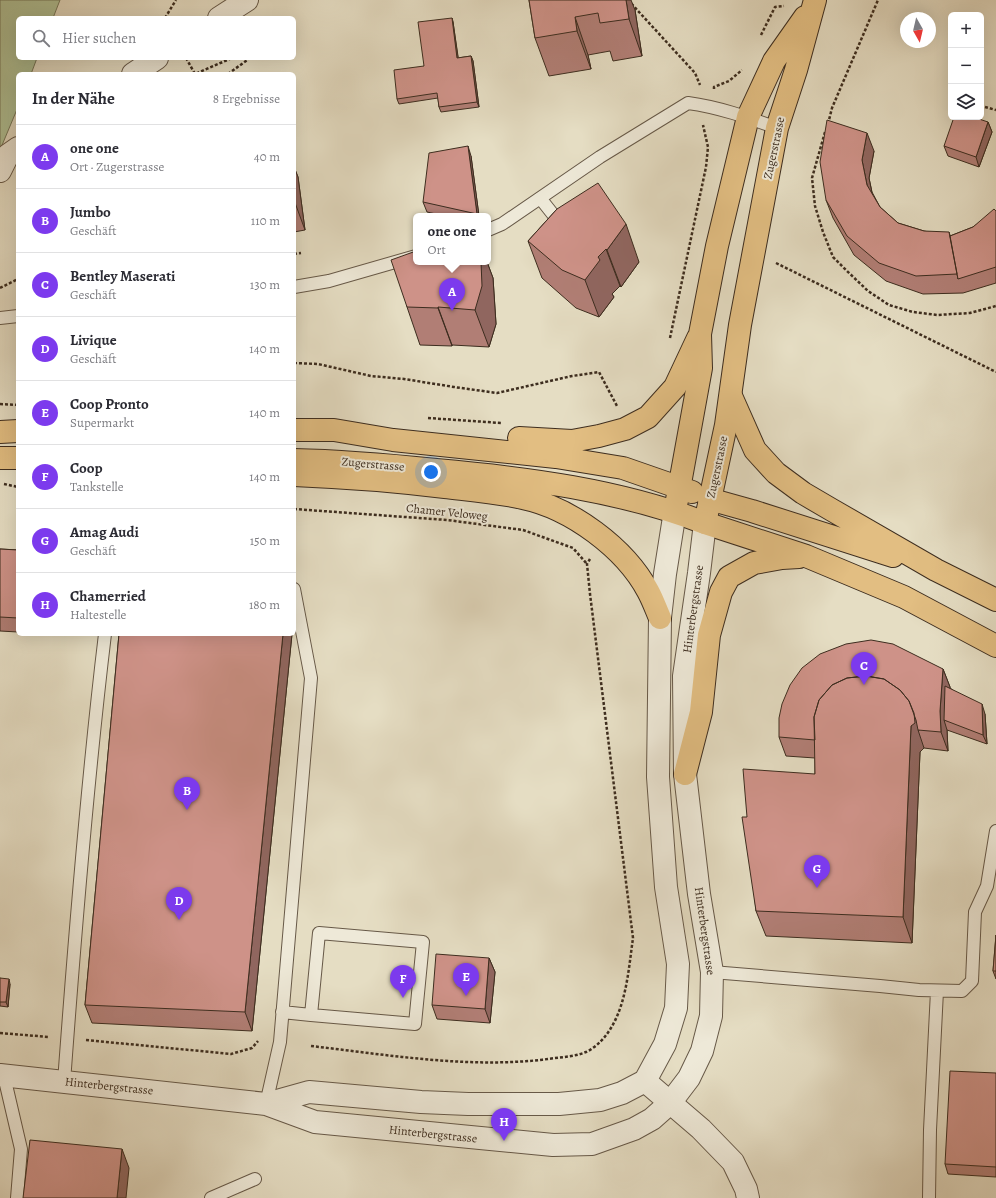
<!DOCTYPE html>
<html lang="de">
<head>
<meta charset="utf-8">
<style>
  :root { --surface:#fff; --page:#f7f7f7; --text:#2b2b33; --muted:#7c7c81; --line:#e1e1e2; --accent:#7c3aed }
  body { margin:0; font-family:Alegreya,serif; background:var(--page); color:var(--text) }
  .controls { position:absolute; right:12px; top:12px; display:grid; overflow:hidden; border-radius:6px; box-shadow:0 4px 16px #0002 }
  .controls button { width:36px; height:36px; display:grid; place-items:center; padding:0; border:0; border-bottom:1px solid var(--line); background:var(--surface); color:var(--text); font:20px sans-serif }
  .compass { position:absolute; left:900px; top:12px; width:36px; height:36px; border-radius:50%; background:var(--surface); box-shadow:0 4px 16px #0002; rotate:172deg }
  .you { position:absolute; left:431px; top:472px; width:14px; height:14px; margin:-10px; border:3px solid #fff; border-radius:50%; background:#1a73e8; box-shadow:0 0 0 6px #1a73e833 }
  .badge { display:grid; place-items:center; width:26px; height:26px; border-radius:50%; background:var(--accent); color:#fff; font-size:13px; font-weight:700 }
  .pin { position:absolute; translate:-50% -33px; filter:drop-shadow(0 1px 2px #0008) }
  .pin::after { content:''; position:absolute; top:21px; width:14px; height:12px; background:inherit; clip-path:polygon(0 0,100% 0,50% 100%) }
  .popup { position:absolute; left:413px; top:213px; width:78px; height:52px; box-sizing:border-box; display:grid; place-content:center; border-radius:6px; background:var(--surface); filter:drop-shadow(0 1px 3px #0005); font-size:13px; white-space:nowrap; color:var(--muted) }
  .popup b { font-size:15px; color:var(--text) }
  .popup::after { content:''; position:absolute; left:50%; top:100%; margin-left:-8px; border:8px solid transparent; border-top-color:var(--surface) }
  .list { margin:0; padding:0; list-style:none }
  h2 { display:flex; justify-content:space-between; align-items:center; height:52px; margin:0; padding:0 16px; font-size:17px }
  h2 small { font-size:13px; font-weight:400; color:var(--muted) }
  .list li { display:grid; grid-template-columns:26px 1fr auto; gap:12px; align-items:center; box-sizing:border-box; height:64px; padding:0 16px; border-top:1px solid var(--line) }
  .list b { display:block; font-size:15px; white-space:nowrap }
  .list p { margin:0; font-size:13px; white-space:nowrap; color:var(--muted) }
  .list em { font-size:13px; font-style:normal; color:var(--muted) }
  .icon { flex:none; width:22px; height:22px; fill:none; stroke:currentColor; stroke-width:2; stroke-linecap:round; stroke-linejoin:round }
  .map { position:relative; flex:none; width:996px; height:1198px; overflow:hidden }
  .search { position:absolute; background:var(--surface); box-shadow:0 4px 16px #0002; left:16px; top:16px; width:280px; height:44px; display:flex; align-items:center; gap:10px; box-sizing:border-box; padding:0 14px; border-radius:6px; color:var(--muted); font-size:15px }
  .panel { position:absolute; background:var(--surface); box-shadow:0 4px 16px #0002; left:16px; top:72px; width:280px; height:564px; border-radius:6px }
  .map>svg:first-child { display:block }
</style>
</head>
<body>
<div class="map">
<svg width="996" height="1198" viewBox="0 0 996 1198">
  <rect width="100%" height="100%" fill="#e5ddc3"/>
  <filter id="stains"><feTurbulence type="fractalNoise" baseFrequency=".005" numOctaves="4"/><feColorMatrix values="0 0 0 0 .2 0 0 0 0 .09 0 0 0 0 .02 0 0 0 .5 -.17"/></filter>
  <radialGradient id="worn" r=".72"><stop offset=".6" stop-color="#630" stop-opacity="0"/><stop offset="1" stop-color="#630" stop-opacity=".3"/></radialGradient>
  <path fill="#b0c297" stroke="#76785b" d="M0 0H60L53 18H18V58H37L31 74H18V107L0 150Z"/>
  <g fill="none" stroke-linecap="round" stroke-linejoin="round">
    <g stroke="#675948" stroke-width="14">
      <path id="service" d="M540 198 563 227
        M488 230 502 224 600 157 688 103C718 107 747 117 777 128
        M294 287 329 281 416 256
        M0 318 18 316
        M712 972 880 986 919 990 962 991 972 981 975 912 987 886 996 831
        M282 1012 311 1015 319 933 423 942 415 1024 311 1015
        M4 1076 21 1149 17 1198
        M64 1082C75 932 87 783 105 634
        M266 1104 280 1042 311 678 294 589
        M211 1198 255 1179
        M929 1198 930 1130 937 991"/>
    </g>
    <g stroke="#675948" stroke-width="24">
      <path id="minor" d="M219 18 247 0
        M133 74 157 58
        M0 171 8 155 18 148
        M645 1081 701 1129 733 1162 746 1189 748 1198"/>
    </g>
    <g stroke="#675948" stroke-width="24">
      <path id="tertiary" d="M0 1075 266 1104 315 1122 553 1145 592 1144 634 1129 652 1119 670 1103 689 1078 702 1051 711 1016 712 972 699 894 685 774 684 676 699 573 705 523
        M266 1104 309 1092 421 1102 468 1104H559L600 1100 622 1093 645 1081 665 1044 676 1008 678 964 666 887 658 777 660 618 665 574 675 511"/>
    </g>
    <g stroke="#3d2d1f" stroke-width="24">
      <path id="primary" d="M294 430H334L393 440 556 457 623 468 692 492
        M0 432 18 431
        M519 438 572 441 599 436 625 429 648 417 675 387 698 338
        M0 458H18
        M294 460C341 461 388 465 436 470 526 478 620 490 705 523L726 425 740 325 777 128 796 70 815 0
        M294 475C344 477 395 481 445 487 471 490 497 492 523 498 571 508 625 548 648 591 653 600 656 609 660 618
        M675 511 701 368 700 334 717 246 748 117 774 61 805 17"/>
    </g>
    <g stroke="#3d2d1f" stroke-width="24">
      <path id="trunk" d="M731 396 755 450 776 473 803 493 832 510 936 570 996 600
        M709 499 752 511 893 556
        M705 523 806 556 904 597 996 646
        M685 774 701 712 709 635 721 592 729 577 754 563 782 558 799 557"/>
    </g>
    <path stroke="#3d2d1f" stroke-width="2.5" stroke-dasharray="3 2" stroke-linecap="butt" d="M628 0 695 73 700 85
      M165 18 176 0
      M761 35 775 7 784 6
      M186 58 195 74 232 58
      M228 74 250 58
      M714 89V87L729 81 742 70
      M985 107 996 110
      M828 124 832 108 878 0
      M825 132 812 178 815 206 823 232 833 257 847 271 868 291 889 305 913 312 937 315 970 313 996 306
      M294 254 301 253
      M776 263 996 372
      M0 288 18 279
      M670 338 706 167 708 147 703 125
      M294 363 318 364 371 376 404 379 454 387 497 393 572 376 599 372 617 406
      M0 404 18 405
      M428 418 501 423
      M4 484 18 487
      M294 509 447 520 523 530 573 548 587 564
      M0 1033 49 1037
      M86 1040 231 1054 252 1048 258 1041
      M311 1046C389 1055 470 1069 548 1059 561 1057 574 1057 586 1052 591 1050 597 1045 601 1041 626 1015 628 973 633 938L590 594 587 564 590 559"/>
    <use href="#service" stroke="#eee9d8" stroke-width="12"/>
    <use href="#minor" stroke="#eee9d8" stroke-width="22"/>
    <use href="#tertiary" stroke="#eee9d8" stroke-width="22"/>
    <use href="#primary" stroke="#e2be82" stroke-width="22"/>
    <use href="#trunk" stroke="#e2be82" stroke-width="22"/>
  </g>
  <path fill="#b17e75" stroke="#3d2d1f" d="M529 0 635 10 642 56 613 61 610 51 588 55 591 69 549 76 535 38Z
    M452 18 453 22 458 58 471 56 473 61 479 107 441 112 439 107 438 98 399 104 397 99 424 66Z
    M988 122 992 132 979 167 948 156 944 146Z
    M874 151 869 178 872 192 880 207 898 223 924 231 950 236 973 227 996 211V283L963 293 923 294 886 281 854 255 833 218 826 200Z
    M471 156 479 216H445L427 212 423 202Z
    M294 167 298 177 305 230 294 232Z
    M557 209 639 262 621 287 620 286 612 294 614 297 599 317 576 308 542 278 528 241Z
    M416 262H487L493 278 496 324 489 347 452 345V346L420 345 407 307Z
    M0 549 18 550V632L0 631Z
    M119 634H292L252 1031 92 1023 85 1005Z
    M943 669 950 687V688L985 714 987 744 947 730 948 751 924 748 920 752 912 943 766 936 756 911 747 817 815 774V758L786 756 779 737Z
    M996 935V979L993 971Z
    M489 958 495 972 490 1023 437 1019 432 1005Z
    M0 978 10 984 8 1007 0 1006Z
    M996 1073V1177L948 1174 945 1164Z"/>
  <path fill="#90665f" stroke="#3d2d1f" d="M626 0H631L635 10 642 56 629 19Z
    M575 17 588 55 591 69 577 31Z
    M452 18 453 22 459 63 457 58Z
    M471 56 473 61 479 107 477 102Z
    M988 122 992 132 979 167 976 157Z
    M867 133 874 151 869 178 874 203 867 185 862 160Z
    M468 146 471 156 479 216H478L477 214Z
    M294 167 298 177 305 230 294 200Z
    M626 224 639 262 621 287 607 250Z
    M949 232 955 250 958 279 957 274Z
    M606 249 620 286 612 294 614 297 599 317 585 280 598 257Z
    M481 262H487L493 278 496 324 489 347 475 310Z
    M438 307 452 345V346L438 308Z
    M283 634H292L252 1031 245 1012Z
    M943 669 950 687 948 721 944 720 947 730 948 751 941 732 940 711Z
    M982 704 985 714 987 744 983 735Z
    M914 713 920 730H918L924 748 920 752 912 943 903 917 911 726Z
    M489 958 495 972 490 1023 485 1009Z
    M9 979 10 984 8 1007 6 1002Z
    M122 1149 129 1168 126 1198H117Z"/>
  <path fill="#ce9288" stroke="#3d2d1f" d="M529 0H626L629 19 600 23 598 13 575 17 577 31 535 38Z
    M452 18 457 58 471 56 477 102 439 107 437 93 397 99 394 70 424 66 418 22Z
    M954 117H973L988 122 976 157 944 146Z
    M827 120 867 133 862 160 867 185 880 207 898 223 924 231 949 232 957 274 916 276 879 263 847 236 826 200 820 162Z
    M468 146 477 214 423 202 429 153Z
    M598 183 626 224 607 250 606 249 598 257 600 260 585 280 562 270 528 241 557 209Z
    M994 209 996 211V267L958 279 950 236 973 227Z
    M416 251V262H481L482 286 475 310 438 307V308L407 307 391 260Z
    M0 549 18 550V618L0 617Z
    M119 634H283L245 1012 85 1005Z
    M871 640 893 644 943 669 940 711 941 732 918 730 916 720 909 701 900 690 884 679 866 676 847 678 832 685 819 700 814 717 815 740 779 737V718L782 704 790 685 802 668 820 654 846 644Z
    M866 676 884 679 900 690 909 701 914 713 915 723 911 726 903 917 756 911 742 817H747L743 769 815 774 814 717 819 700 832 685 847 678Z
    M945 686 982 704 983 735 944 720Z
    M996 935V971H993Z
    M436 954 489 958 485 1009 432 1005Z
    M0 978 9 979 6 1002H0Z
    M950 1071 996 1073V1167L945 1164Z
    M30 1140 122 1149 117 1198H23Z"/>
  <g text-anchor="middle" stroke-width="4" stroke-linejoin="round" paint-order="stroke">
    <g font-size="12" fill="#3d2d1f" stroke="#eee9d8">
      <text transform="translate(774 148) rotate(-78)" y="4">Zugerstrasse</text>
      <text transform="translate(373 464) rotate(5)" y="4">Zugerstrasse</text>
      <text transform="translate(717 467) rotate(-78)" y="4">Zugerstrasse</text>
      <text transform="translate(447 512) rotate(6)" y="4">Chamer Veloweg</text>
      <text transform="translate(693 609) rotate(-82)" y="4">Hinterbergstrasse</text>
      <text transform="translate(705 931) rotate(82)" y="4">Hinterbergstrasse</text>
      <text transform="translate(109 1086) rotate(6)" y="4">Hinterbergstrasse</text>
      <text transform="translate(433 1134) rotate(6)" y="4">Hinterbergstrasse</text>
    </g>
  </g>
  <rect width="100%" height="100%" filter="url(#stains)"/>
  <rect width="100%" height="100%" fill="url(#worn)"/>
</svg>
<div class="controls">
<button>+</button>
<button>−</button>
<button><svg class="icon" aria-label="layers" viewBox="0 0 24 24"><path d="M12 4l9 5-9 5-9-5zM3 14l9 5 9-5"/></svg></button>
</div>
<svg class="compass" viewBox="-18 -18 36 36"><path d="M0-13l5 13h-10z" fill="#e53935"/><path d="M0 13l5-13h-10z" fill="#7c7c81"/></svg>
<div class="you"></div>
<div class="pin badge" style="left:452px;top:311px">A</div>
<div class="popup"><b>one one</b>Ort</div>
<div class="pin badge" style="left:187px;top:810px">B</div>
<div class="pin badge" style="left:864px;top:685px">C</div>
<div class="pin badge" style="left:179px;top:920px">D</div>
<div class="pin badge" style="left:466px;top:996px">E</div>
<div class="pin badge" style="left:403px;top:998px">F</div>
<div class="pin badge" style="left:817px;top:888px">G</div>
<div class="pin badge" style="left:504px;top:1141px">H</div>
<div class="search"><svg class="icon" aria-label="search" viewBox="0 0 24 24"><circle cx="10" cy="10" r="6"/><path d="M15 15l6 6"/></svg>Hier suchen</div>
<section class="panel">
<h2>In der Nähe<small>8 Ergebnisse</small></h2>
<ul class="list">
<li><span class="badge">A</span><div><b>one one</b><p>Ort · Zugerstrasse</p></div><em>40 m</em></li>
<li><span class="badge">B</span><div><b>Jumbo</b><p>Geschäft</p></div><em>110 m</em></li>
<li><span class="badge">C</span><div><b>Bentley Maserati</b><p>Geschäft</p></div><em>130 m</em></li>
<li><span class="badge">D</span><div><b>Livique</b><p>Geschäft</p></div><em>140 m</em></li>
<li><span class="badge">E</span><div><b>Coop Pronto</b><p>Supermarkt</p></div><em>140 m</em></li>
<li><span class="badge">F</span><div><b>Coop</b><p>Tankstelle</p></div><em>140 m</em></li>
<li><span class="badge">G</span><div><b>Amag Audi</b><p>Geschäft</p></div><em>150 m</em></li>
<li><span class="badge">H</span><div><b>Chamerried</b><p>Haltestelle</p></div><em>180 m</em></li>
</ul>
</section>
</div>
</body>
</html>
